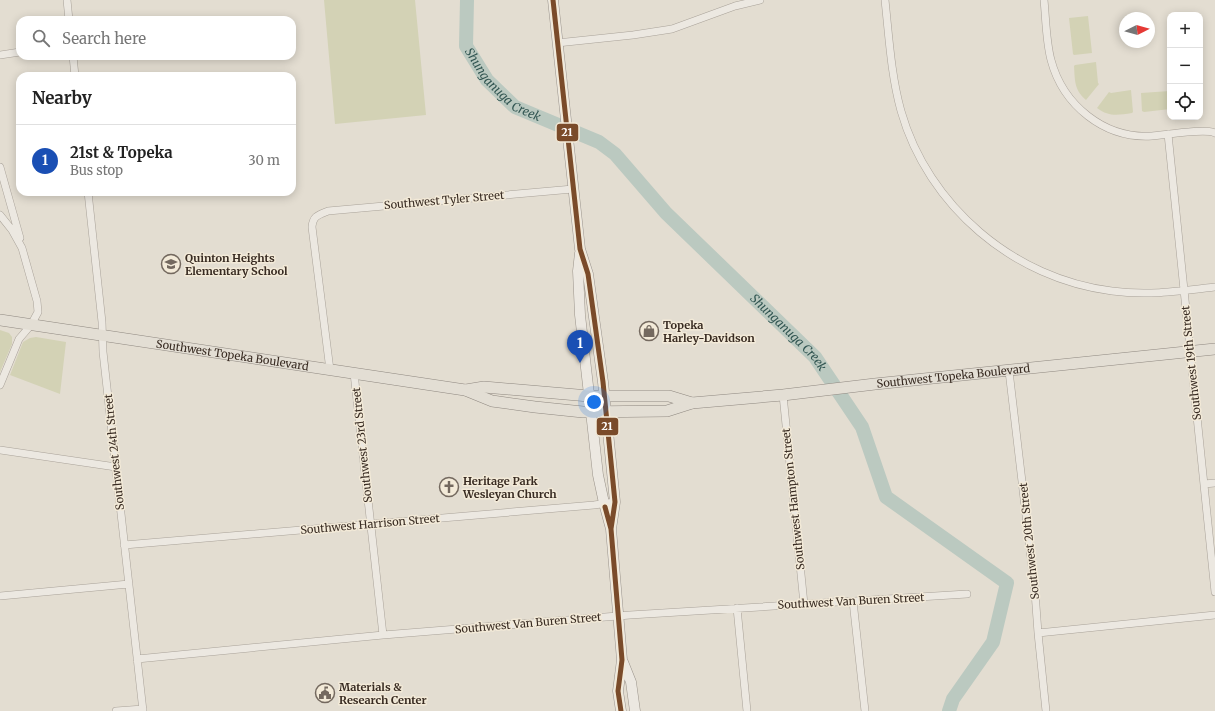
<!DOCTYPE html>
<html lang="en">
<head>
<meta charset="utf-8">
<style>
  :root { --surface:#fff; --page:#f6f6f6; --text:#222; --muted:#767676; --line:#e0e0e0; --accent:#1a73e8 }
  body { margin:0; font-family:Merriweather,serif; background:var(--page); color:var(--text) }
  .controls { position:absolute; right:12px; top:12px; display:grid; overflow:hidden; border-radius:8px; box-shadow:0 2px 10px #0003 }
  .controls button { width:36px; height:36px; display:grid; place-items:center; padding:0; border:0; border-bottom:1px solid var(--line); background:var(--surface); color:var(--text); font:20px sans-serif }
  .compass { position:absolute; left:1119px; top:12px; width:36px; height:36px; border-radius:50%; background:var(--surface); box-shadow:0 2px 10px #0003; rotate:84deg }
  .you { position:absolute; left:594px; top:402px; width:14px; height:14px; margin:-10px; border:3px solid #fff; border-radius:50%; background:#1a73e8; box-shadow:0 0 0 6px #1a73e833 }
  .badge { display:grid; place-items:center; width:26px; height:26px; border-radius:50%; background:var(--accent); color:#fff; font-size:13px; font-weight:700 }
  .pin { position:absolute; translate:-50% -33px; filter:drop-shadow(0 1px 2px #0008) }
  .pin::after { content:''; position:absolute; top:21px; width:14px; height:12px; background:inherit; clip-path:polygon(0 0,100% 0,50% 100%) }
  .list { margin:0; padding:0; list-style:none }
  h2 { display:flex; justify-content:space-between; align-items:center; height:52px; margin:0; padding:0 16px; font-size:17px }
  h2 small { font-size:13px; font-weight:400; color:var(--muted) }
  .list li { display:grid; grid-template-columns:26px 1fr auto; gap:12px; align-items:center; box-sizing:border-box; height:72px; padding:0 16px; border-top:1px solid var(--line) }
  .list b { display:block; font-size:15px; white-space:nowrap }
  .list p { margin:0; font-size:13px; white-space:nowrap; color:var(--muted) }
  .list em { font-size:13px; font-style:normal; color:var(--muted) }
  .icon { flex:none; width:22px; height:22px; fill:none; stroke:currentColor; stroke-width:2; stroke-linecap:round; stroke-linejoin:round }
  .map { position:relative; flex:none; width:1215px; height:711px; overflow:hidden }
  .search { position:absolute; background:var(--surface); box-shadow:0 2px 10px #0003; left:16px; top:16px; width:280px; height:44px; display:flex; align-items:center; gap:10px; box-sizing:border-box; padding:0 14px; border-radius:12px; color:var(--muted); font-size:15px }
  .panel { position:absolute; background:var(--surface); box-shadow:0 2px 10px #0003; left:16px; top:72px; width:280px; height:124px; border-radius:12px }
  .map>svg:first-child { display:block }
</style>
</head>
<body>
<div class="map">
<svg width="1215" height="711" viewBox="0 0 1215 711">
  <rect width="100%" height="100%" fill="#e3ddd1"/>
  <path fill="#d3d2b5" d="M324 0H415L426 115 335 124Z
    M1088 16 1092 53 1074 55 1073 54 1069 18Z
    M1096 62 1098 83 1099 84 1086 100C1074 90 1075 80 1074 66L1075 65Z
    M1131 90 1133 112 1132 113C1118 115 1109 117 1097 108L1109 92 1111 93Z
    M1170 91V109L1144 112 1142 111 1141 93Z
    M0 330 9 333 12 337V344L0 372Z
    M36 337 66 342 60 394 10 375 23 342 30 338Z"/>
  <g fill="none" stroke-linecap="round" stroke-linejoin="round">
    <path stroke="#bbc9c0" stroke-width="14" id="s1" d="M467 0 466 46 487 80 515 107 599 142 615 154 666 213 815 357 862 427 886 497 1007 583 993 642 953 699 949 711"/>
    <g stroke="#a9a299" stroke-width="8">
      <path id="minor" d="M67 0 69 20
        M885 0C889 37 891 75 901 111 928 206 1014 279 1112 291 1147 296 1181 291 1215 287
        M1044 0C1046 20 1046 41 1051 60 1063 105 1104 139 1152 136 1165 135 1205 128 1215 133
        M557 43 633 35 672 29 735 6 760 0
        M0 55 20 52
        M73 56 75 76
        M1168 134 1215 592
        M0 167 20 238
        M88 192 102 322 103 352 143 711
        M0 215 12 230 22 248 37 301 38 312 31 325 19 339 0 385
        M330 370 312 227C313 216 318 215 328 211L573 189
        M1009 371 1035 592 1038 633 1046 711
        M354 373 383 635
        M783 395 804 604
        M0 450 116 467
        M1204 484 1215 483
        M124 545 594 505 615 502
        M0 596 129 584
        M853 601 865 711
        M737 608 747 711
        M1038 633 1215 615
        M137 659 383 635 630 615 967 594
        M116 711 143 709"/>
    </g>
    <g stroke="#999289" stroke-width="11">
      <path id="secondary" d="M553 0 580 249 588 274 603 382 615 502 611 529
        M580 253 578 271 580 315 591 412 598 475 604 503 611 529 622 660 618 691 621 711
        M623 662 631 682 635 711"/>
    </g>
    <g stroke="#8f8880" stroke-width="12">
      <g id="primary">
        <path id="s2" d="M0 320 465 390 492 401 535 407 583 412 667 411 692 403 783 395 875 384 1215 349"/>
        <path d="M466 390 484 387 589 396H669L692 403"/>
      </g>
    </g>
    <use href="#minor" stroke="#ece8e1" stroke-width="7"/>
    <use href="#secondary" stroke="#ece8e1" stroke-width="10"/>
    <use href="#primary" stroke="#e3ded4" stroke-width="11"/>
    <g stroke="#f3ead8" stroke-width="8">
      <path id="bus-1" d="M553 0 580 249 588 274 603 382 615 502 611 529
        M605 507 611 529 622 660 618 691 621 711"/>
    </g>
    <use href="#bus-1" stroke="#7a4b2a" stroke-width="5"/>
  </g>
  <defs>
    <g id="school-ring" transform="scale(1)"><circle r="9.5" fill="#f3ead8" stroke="#74695f" stroke-width="1.5"/><path d="M0-5L7-2L0 1L-7-2ZM-4 1L0 2.5L4 1V4Q0 6-4 4Z" fill="#74695f"/></g>
    <g id="shop-ring" transform="scale(1)"><circle r="9.5" fill="#f3ead8" stroke="#74695f" stroke-width="1.5"/><path d="M-5-2.5h2.3a2.7 3.5 0 0 1 5.4 0H5L5.5 6h-11ZM-1.5-2.5h3a1.5 2.3 0 0 0-3 0Z" fill="#74695f"/></g>
    <g id="church-ring" transform="scale(1)"><circle r="9.5" fill="#f3ead8" stroke="#74695f" stroke-width="1.5"/><path d="M-1.2-6h2.4v3.5h3.3v2.4h-3.3V6h-2.4V-.1h-3.3v-2.4h3.3Z" fill="#74695f"/></g>
    <g id="civic-ring" transform="scale(1)"><circle r="9.5" fill="#f3ead8" stroke="#74695f" stroke-width="1.5"/><path d="M-.6-6.5H3V-4.5H.6V-3L4-1V1h2V6H-6V1h2V-1L-.6-3ZM-1.2 2.5V6h2.4V2.5Z" fill="#74695f"/></g>
  </defs>
  <g fill-rule="evenodd">
    <use href="#school-ring" x="171" y="264"/>
    <use href="#shop-ring" x="649" y="331"/>
    <use href="#church-ring" x="449" y="487"/>
    <use href="#civic-ring" x="325" y="693"/>
  </g>
  <g text-anchor="middle" stroke-width="3" stroke-linejoin="round" paint-order="stroke">
    <g font-size="11" fill="#382b22" stroke="#f3ead8">
      <text transform="translate(444 200) rotate(-5)" y="4">Southwest Tyler Street</text>
      <text dy="4" stroke="none"><textPath href="#s2" startOffset="235">Southwest Topeka Boulevard</textPath></text>
      <text transform="translate(1191 363) rotate(-96)" y="4">Southwest 19th Street</text>
      <text dy="4" stroke="none"><textPath href="#s2" startOffset="964">Southwest Topeka Boulevard</textPath></text>
      <text transform="translate(362 445) rotate(-96)" y="4">Southwest 23rd Street</text>
      <text transform="translate(114 452) rotate(-96)" y="4">Southwest 24th Street</text>
      <text transform="translate(793 499) rotate(-96)" y="4">Southwest Hampton Street</text>
      <text transform="translate(370 524) rotate(-5)" y="4">Southwest Harrison Street</text>
      <text transform="translate(1029 541) rotate(-96)" y="4">Southwest 20th Street</text>
      <text transform="translate(851 601) rotate(-3)" y="4">Southwest Van Buren Street</text>
      <text transform="translate(528 623) rotate(-5)" y="4">Southwest Van Buren Street</text>
    </g>
    <g font-size="11" font-weight="bold" fill="#382b22" stroke="#f3ead8" text-anchor="start">
      <text x="185" y="262">Quinton Heights<tspan x="185" dy="13">Elementary School</tspan></text>
      <text x="663" y="329">Topeka<tspan x="663" dy="13">Harley-Davidson</tspan></text>
      <text x="463" y="485">Heritage Park<tspan x="463" dy="13">Wesleyan Church</tspan></text>
      <text x="339" y="691">Materials &amp;<tspan x="339" dy="13">Research Center</tspan></text>
    </g>
    <g font-size="12" font-style="italic" fill="#325652" stroke="#f3ead8">
      <text dy="4" stroke="none"><textPath href="#s1" startOffset="101">Shunganuga Creek</textPath></text>
      <text dy="4" stroke="none"><textPath href="#s1" startOffset="485">Shunganuga Creek</textPath></text>
    </g>
  </g>
  <g stroke="#f3ead8" stroke-width="1.5">
    <rect x="556" y="123" width="23" height="19" rx="4" fill="#7a4b2a"/>
    <rect x="596" y="417" width="23" height="19" rx="4" fill="#7a4b2a"/>
  </g>
  <g font-size="11" text-anchor="middle" font-weight="bold" fill="#fff">
    <text x="567" y="136">21</text>
    <text x="607" y="430">21</text>
  </g>
</svg>
<div class="controls">
<button>+</button>
<button>−</button>
<button><svg class="icon" aria-label="locate" viewBox="0 0 24 24"><circle cx="12" cy="12" r="6"/><path d="M12 2v4M12 18v4M2 12h4M18 12h4"/></svg></button>
</div>
<svg class="compass" viewBox="-18 -18 36 36"><path d="M0-13l5 13h-10z" fill="#e53935"/><path d="M0 13l5-13h-10z" fill="#767676"/></svg>
<div class="you"></div>
<div class="pin badge" style="left:580px;top:363px;background:#1a4fb4">1</div>
<div class="search"><svg class="icon" aria-label="search" viewBox="0 0 24 24"><circle cx="10" cy="10" r="6"/><path d="M15 15l6 6"/></svg>Search here</div>
<section class="panel">
<h2>Nearby<small></small></h2>
<ul class="list">
<li><span class="badge" style="background:#1a4fb4">1</span><div><b>21st &amp; Topeka</b><p>Bus stop</p></div><em>30 m</em></li>
</ul>
</section>
</div>
</body>
</html>
